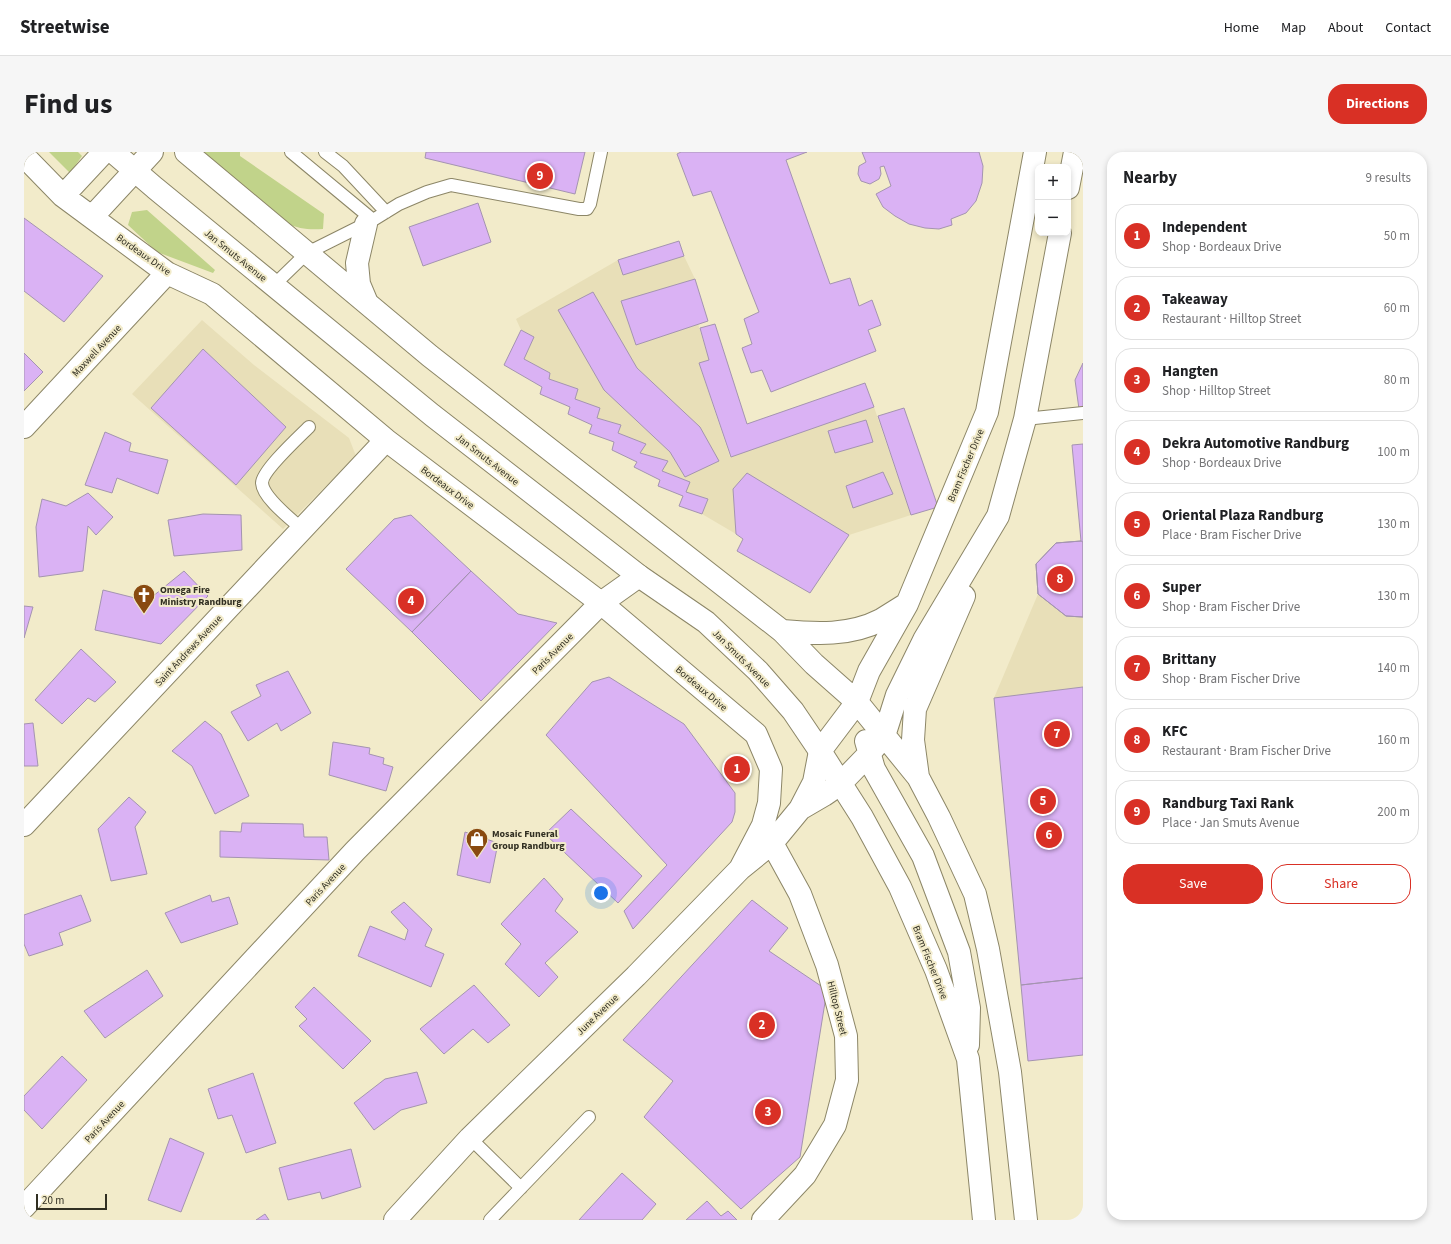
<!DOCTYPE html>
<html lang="en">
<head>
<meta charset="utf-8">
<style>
  :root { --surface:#fff; --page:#f6f6f6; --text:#202124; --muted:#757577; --line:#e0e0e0; --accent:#d93025 }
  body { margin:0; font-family:"Source Sans 3",sans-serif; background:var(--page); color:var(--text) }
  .controls { position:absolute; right:12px; top:12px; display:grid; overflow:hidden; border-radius:8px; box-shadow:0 2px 6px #0003 }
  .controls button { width:36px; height:36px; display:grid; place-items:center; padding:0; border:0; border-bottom:1px solid var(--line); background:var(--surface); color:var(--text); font:20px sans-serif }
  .scale { position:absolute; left:12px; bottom:10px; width:71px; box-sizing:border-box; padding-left:4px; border:2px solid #312f22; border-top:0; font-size:11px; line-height:14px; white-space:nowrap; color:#312f22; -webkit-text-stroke:3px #f2ebca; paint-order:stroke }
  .you { position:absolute; left:577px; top:741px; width:14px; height:14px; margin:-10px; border:3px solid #fff; border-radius:50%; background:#1a73e8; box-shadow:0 0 0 6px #1a73e833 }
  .badge { display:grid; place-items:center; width:26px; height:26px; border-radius:50%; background:var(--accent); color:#fff; font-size:13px; font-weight:700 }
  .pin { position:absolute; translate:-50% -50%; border:2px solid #fff; box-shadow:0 1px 4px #0006 }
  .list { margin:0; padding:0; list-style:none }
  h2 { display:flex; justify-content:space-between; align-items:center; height:52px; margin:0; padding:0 16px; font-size:17px }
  h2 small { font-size:13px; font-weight:400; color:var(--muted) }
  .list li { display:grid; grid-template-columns:26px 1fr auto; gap:12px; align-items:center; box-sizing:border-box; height:64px; margin:0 8px 8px; padding:0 8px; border:1px solid var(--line); border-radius:16px }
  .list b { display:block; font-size:15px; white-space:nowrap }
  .list p { margin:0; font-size:13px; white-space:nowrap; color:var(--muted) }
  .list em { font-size:13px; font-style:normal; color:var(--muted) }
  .actions { display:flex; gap:8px; padding:12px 16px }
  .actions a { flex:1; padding:9px 0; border:1px solid var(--accent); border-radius:16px; text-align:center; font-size:14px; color:var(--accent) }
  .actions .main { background:var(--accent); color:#fff }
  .map { position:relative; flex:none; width:1059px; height:1068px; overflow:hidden; border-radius:16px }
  header { display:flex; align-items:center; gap:24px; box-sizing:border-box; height:56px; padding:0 20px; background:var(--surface); border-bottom:1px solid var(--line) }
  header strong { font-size:19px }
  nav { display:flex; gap:22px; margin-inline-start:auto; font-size:14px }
  .intro { display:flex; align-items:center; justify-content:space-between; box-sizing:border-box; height:96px; padding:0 24px }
  h1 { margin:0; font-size:28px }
  .button { padding:10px 18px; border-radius:16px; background:var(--accent); color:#fff; font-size:14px; font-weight:700 }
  main { display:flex; gap:24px; padding:0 24px }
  aside { flex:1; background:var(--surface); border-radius:16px; box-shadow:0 2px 6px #0003 }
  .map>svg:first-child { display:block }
</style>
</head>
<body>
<header>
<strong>Streetwise</strong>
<nav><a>Home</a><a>Map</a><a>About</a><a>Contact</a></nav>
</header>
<div class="intro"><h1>Find us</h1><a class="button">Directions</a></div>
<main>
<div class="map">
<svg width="1059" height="1068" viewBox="0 0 1059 1068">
  <rect width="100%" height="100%" fill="#f2ebca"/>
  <path fill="#e8dfb8" d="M660 104 671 127 597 150 612 193 674 172 685 208 675 212 706 305 850 255 887 363 825 383 723 321 710 337 712 382 678 362 684 347 662 340 666 330 638 319 643 310 616 301 621 292 594 281 597 273 573 266 576 256 551 247 554 237 525 227 526 221 500 207 510 185 497 178 492 167 594 108 599 123Z
    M178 168 230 213 325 286 332 304 259 377 108 242Z
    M1014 442 1042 464 1059 465V535L970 546Z"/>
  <path fill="#c1d38a" d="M25 0H54L58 4 46 21Z
    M179 0H216V4L300 62 299 77C285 78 275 77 262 71Z
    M123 58 191 118 189 121 133 100 104 73 108 60Z"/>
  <path fill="#dab2f4" stroke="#a494b0" d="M402 0H561L551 42 401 6Z
    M657 0H783L762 8 806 132 826 126 835 154 848 148 857 173 844 178 852 199 747 240 738 218 727 221 718 196 728 192 720 167 735 160 687 39 669 44 653 2Z
    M838 0H955L959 14 958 31 952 49 942 61 927 67 928 73 915 77 901 76 885 72 871 64 859 55 852 42 867 34 860 14 856 15 857 22 855 27 846 32 837 29 834 22 835 14 842 10Z
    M454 51 467 90 399 114 385 75Z
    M0 66 79 124 40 170 0 139Z
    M655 89 660 104 599 123 594 108Z
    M671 127 684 169 612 193 597 149Z
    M569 140 613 216 676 275 695 309 661 325 646 300 580 238 534 158Z
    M691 172 723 272 841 231 850 255 707 305 675 211 685 208 676 176Z
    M497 178 510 185 500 207 526 221 525 227 554 237 551 247 576 256 573 266 597 273 594 281 622 292 616 301 644 309 638 319 666 330 662 340 684 347 678 362 655 354 659 344 634 334 636 328 610 315 613 310 588 298 590 290 565 281 568 273 544 262 546 255 516 242 518 235 480 213Z
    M179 197 262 275 212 333 127 256Z
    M0 201 19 220 0 239Z
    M1059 211V257H1055L1051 228Z
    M880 256 914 355 887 363 854 264Z
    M842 268 849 290 811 301 804 279Z
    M81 280 107 291 105 299 144 308 134 342 93 326 88 341 61 333Z
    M1059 292V465L1042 464 1014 442 1012 412 1032 391 1057 389 1048 293Z
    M859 320 869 342 829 356 822 334Z
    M723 321 825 383 786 441 713 399 719 387 712 382 709 337Z
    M64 341 89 365 72 383 64 374 59 419 15 425 12 375 18 347 42 354Z
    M179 362 217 363 218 398 150 404 144 368Z
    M387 363 447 419 388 480 322 417 370 367Z
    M1057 389 1059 390V465L1042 464 1014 442 1012 412 1032 391Z
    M160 419 184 444 137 492 71 478 79 438 123 449Z
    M447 419 494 462 533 471 457 549 388 480Z
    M0 454 9 455 0 486Z
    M57 497 92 530 71 550 64 546 38 572 11 548Z
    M264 519 287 561 257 579 253 571 224 589 207 560 237 544 232 533Z
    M585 525 660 572 711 641V660L708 670 609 777 600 759 643 713 522 583 568 530Z
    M1059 535V826L997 833 970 546Z
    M181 569 197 582 225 644 191 662 168 614 148 599Z
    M9 571 14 614H0V572Z
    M309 590 346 596 345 602 360 606 359 612 369 615 362 639 305 623Z
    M105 645 122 660 111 675 123 722 87 729 74 677Z
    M547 657 618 724 594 751 521 682Z
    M218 671 279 672 280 685H303L305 708 196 705V679L217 680Z
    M441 680 474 691 466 731 433 723Z
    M520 726 539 747 531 759 554 780 521 811 534 825 515 845 481 812 497 792 477 772Z
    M57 743 67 769 35 781 39 793 5 804 0 792V763Z
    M186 743 188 750 205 745 214 772 157 791 141 761Z
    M728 748 764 776 745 799 803 838 776 1005 717 1057 620 965 649 929 599 888Z
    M380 750 408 777 401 794 420 802 407 835 334 804 346 774 381 788 384 778 367 760Z
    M123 818 139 844 81 886 60 859Z
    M1059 826V903L1004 909 997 833Z
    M450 833 486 873 464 891 449 877 420 902 396 877Z
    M290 835 347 889 319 917 275 874 283 867 271 855Z
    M38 904 63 928 18 977 0 958V944Z
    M393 920 403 951 377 958 350 978 330 951 361 927Z
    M229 921 252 991 222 1001 208 963 194 967 184 937Z
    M146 986 180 1001 157 1060 124 1048Z
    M327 997 337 1035 298 1047 296 1040 264 1048 255 1016Z
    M598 1021 632 1052 618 1068H555Z
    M683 1049 697 1064 704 1059 713 1068H662Z
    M241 1062 245 1068H232Z"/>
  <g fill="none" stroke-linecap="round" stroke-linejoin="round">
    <g stroke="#8c8667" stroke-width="14">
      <path id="lane" d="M267 0 349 68
        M301 0 319 14 362 60
        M249 134 283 101 349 68 375 52 403 40 427 33 555 57H563L566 52 577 0
        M1001 267 1059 261
        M278 377C267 367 239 346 238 331 238 319 275 285 285 275
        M446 986 497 1036
        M466 1068 565 965"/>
    </g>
    <g stroke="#8c8667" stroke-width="24">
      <path id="street" d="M0 4 39 44 143 121 188 142 362 288 577 451 732 582 747 617 745 651 739 673 716 717
        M39 44 80 0
        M68 65 128 0
        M0 275 143 121
        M776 657 800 643 816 632
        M0 673 362 288
        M0 1055 331 699 577 451 615 424
        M371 1068 446 986 612 824 716 717 748 691 776 657 790 630 796 599
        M739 1068 781 1023 811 973 823 928 822 884 803 813 776 742 748 691"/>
    </g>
    <g stroke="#8c8667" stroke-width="24">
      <path id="secondary" d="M89 0 131 36 408 263 615 424 682 470 734 519 769 559 796 599 838 665 876 735 912 818 944 907 960 1068
        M162 0 406 204 758 479 790 512 833 550 894 625 915 665 951 742 964 797 986 920 1002 1068
        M1044 36 1051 0
        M342 72 333 111 335 132 343 151
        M758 479C792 482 826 484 857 468 865 463 873 458 881 453
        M842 589 850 617 899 704 935 800 945 856 944 893
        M796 599 833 550 845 519 883 452 963 260 1011 0
        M894 625 889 588 891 557 940 444
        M816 632 845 602 860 584 873 543 900 488 974 364 1001 267 1036 81"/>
    </g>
    <use href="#lane" stroke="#fff" stroke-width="12"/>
    <use href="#street" stroke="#fff" stroke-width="22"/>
    <use href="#secondary" stroke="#fff" stroke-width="22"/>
  </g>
  <defs>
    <g id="church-pin" transform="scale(1.15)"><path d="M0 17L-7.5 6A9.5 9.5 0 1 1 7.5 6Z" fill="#894a10" stroke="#f2ebca"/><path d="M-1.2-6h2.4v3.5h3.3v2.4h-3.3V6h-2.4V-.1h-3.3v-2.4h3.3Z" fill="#fff"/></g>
    <g id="shop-pin" transform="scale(1.15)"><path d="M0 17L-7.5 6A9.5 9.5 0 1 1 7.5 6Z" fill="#894a10" stroke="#f2ebca"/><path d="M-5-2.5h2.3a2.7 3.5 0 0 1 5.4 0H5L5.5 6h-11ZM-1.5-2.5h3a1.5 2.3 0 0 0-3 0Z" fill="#fff"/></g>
  </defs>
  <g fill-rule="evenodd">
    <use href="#church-pin" x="120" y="443"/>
    <use href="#shop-pin" x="453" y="687"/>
  </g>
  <g text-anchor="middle" stroke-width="4" stroke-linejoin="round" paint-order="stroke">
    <g font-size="10" fill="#312f22" stroke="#f2ebca">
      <text transform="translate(120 102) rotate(35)" y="4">Bordeaux Drive</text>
      <text transform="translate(212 103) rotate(39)" y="4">Jan Smuts Avenue</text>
      <text transform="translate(72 198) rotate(-47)" y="4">Maxwell Avenue</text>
      <text transform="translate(464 307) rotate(38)" y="4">Jan Smuts Avenue</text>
      <text transform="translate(941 313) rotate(-67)" y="4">Bram Fischer Drive</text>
      <text transform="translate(424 335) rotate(37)" y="4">Bordeaux Drive</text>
      <text transform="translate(164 498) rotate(-47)" y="4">Saint Andrews Avenue</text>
      <text transform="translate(528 501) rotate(-45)" y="4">Paris Avenue</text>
      <text transform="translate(718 506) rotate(45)" y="4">Jan Smuts Avenue</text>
      <text transform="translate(678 536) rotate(40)" y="4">Bordeaux Drive</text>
      <text transform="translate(301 732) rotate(-47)" y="4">Paris Avenue</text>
      <text transform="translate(907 810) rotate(68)" y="4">Bram Fischer Drive</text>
      <text transform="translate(814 856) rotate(76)" y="4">Hilltop Street</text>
      <text transform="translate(573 862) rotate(-44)" y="4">June Avenue</text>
      <text transform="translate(80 969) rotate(-47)" y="4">Paris Avenue</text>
    </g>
    <g font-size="10" font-weight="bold" fill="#312f22" stroke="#f2ebca" text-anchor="start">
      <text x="136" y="441">Omega Fire<tspan x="136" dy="12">Ministry Randburg</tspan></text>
      <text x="468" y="685">Mosaic Funeral<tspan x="468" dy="12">Group Randburg</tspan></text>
    </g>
  </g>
</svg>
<div class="controls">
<button>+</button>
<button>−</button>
</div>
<div class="scale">20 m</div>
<div class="you"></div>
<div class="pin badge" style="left:713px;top:617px">1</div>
<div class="pin badge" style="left:738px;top:873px">2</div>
<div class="pin badge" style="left:744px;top:960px">3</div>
<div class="pin badge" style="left:387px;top:449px">4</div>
<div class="pin badge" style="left:1019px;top:649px">5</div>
<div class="pin badge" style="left:1025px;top:683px">6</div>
<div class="pin badge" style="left:1033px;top:582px">7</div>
<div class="pin badge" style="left:1036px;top:427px">8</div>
<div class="pin badge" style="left:516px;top:24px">9</div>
</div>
<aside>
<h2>Nearby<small>9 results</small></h2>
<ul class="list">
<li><span class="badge">1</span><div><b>Independent</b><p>Shop · Bordeaux Drive</p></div><em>50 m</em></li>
<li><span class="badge">2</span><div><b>Takeaway</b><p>Restaurant · Hilltop Street</p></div><em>60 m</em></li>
<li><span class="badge">3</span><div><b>Hangten</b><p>Shop · Hilltop Street</p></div><em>80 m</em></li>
<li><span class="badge">4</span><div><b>Dekra Automotive Randburg</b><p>Shop · Bordeaux Drive</p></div><em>100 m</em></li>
<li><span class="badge">5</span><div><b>Oriental Plaza Randburg</b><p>Place · Bram Fischer Drive</p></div><em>130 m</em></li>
<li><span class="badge">6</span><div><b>Super</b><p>Shop · Bram Fischer Drive</p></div><em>130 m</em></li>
<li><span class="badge">7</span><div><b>Brittany</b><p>Shop · Bram Fischer Drive</p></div><em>140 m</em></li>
<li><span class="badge">8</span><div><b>KFC</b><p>Restaurant · Bram Fischer Drive</p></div><em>160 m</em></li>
<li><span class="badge">9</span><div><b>Randburg Taxi Rank</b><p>Place · Jan Smuts Avenue</p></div><em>200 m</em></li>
</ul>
<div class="actions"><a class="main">Save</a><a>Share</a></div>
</aside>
</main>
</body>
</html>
